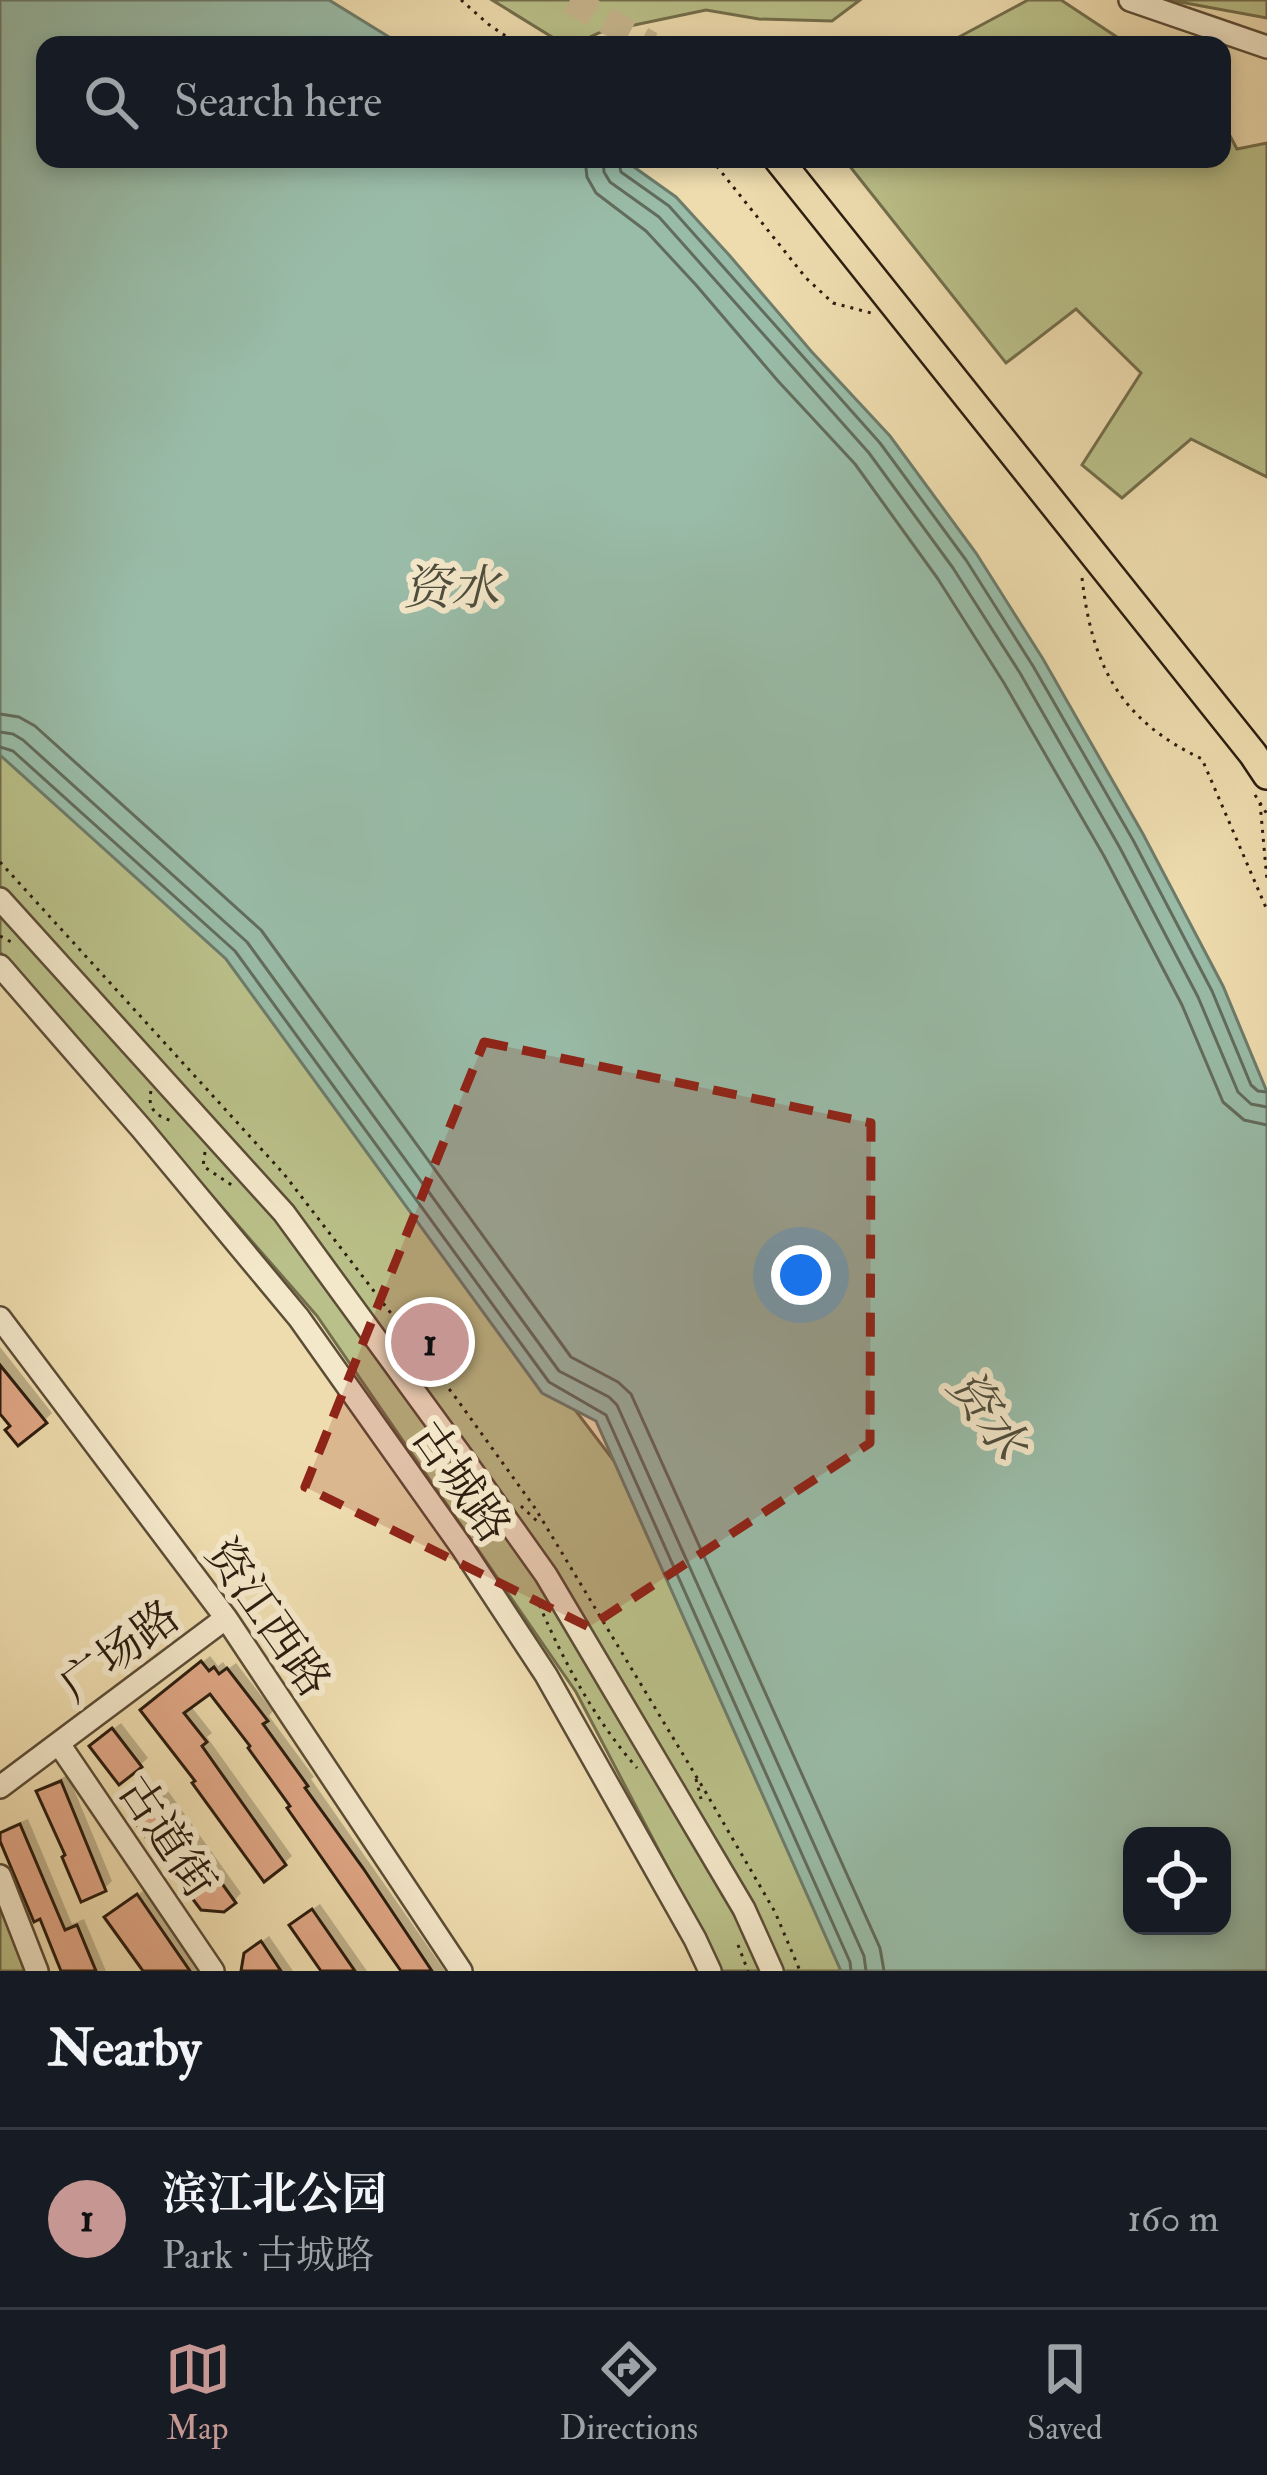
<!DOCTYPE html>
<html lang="en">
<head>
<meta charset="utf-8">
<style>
  :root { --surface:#171b24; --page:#242831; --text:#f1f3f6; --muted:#9ea1a6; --line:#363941; --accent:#c59692 }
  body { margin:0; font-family:"IM FELL Double Pica","Noto Serif SC",serif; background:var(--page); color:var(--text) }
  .controls { position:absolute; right:36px; bottom:36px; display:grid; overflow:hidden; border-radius:24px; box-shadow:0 6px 18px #0003 }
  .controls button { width:108px; height:108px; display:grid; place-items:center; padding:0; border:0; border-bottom:3px solid var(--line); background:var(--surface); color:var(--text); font:60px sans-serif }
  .you { position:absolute; left:801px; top:1275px; width:42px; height:42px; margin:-30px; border:9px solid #fff; border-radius:50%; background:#1a73e8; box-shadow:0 0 0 18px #1a73e833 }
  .badge { display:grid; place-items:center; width:78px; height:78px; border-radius:50%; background:var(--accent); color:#111; font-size:39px; font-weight:700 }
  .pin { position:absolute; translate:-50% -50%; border:6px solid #fff; box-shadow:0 3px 12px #0006 }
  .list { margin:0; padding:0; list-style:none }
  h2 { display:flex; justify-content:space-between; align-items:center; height:156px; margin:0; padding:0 48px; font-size:51px }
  h2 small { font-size:39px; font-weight:400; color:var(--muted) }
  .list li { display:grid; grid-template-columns:78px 1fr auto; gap:36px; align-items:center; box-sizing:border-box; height:180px; padding:0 48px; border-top:3px solid var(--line) }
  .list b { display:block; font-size:45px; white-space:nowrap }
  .list p { margin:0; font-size:39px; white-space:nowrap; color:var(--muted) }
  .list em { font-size:39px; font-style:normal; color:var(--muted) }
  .icon { flex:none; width:66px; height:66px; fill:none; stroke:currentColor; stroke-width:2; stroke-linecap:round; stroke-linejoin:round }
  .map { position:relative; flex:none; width:1267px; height:1971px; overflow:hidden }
  .search { position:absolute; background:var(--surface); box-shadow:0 6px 18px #0003; left:36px; right:36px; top:36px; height:132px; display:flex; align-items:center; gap:30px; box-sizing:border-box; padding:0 42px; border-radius:24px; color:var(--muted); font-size:45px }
  .sheet { height:336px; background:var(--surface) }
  nav { display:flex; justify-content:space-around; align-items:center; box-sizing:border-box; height:168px; border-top:3px solid var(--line); background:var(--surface); font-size:33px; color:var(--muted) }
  nav a { display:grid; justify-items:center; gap:6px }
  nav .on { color:var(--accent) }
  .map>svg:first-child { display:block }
</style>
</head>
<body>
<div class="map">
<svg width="1267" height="1971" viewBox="0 0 1267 1971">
  <rect width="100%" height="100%" fill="#eedcae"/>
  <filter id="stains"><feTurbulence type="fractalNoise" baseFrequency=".00167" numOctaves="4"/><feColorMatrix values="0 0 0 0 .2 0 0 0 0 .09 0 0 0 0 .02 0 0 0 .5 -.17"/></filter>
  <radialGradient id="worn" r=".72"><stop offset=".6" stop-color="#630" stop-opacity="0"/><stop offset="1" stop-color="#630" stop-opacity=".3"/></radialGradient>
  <path fill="#bac089" stroke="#736e4c" stroke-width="3" d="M492 0H860L832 21 759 19 706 10 601 32 573 45H565Z
    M1028 0H1061L1129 45H944Z
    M1169 0H1267V18Z
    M1222 121 1237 149 1267 143V477L1191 439 1122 498 1082 465 1141 373 1076 309 1006 363 844 159H1222Z
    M0 733 206 926 675 1541 849 1971H722L576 1692 317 1316 0 952Z
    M0 1907 26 1971H0Z"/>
  <path fill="#99bca8" stroke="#6d7c6b" stroke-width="3" fill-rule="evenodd" d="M0 0H329L402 45H45V159H621L627 162 676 197 730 256 811 351 890 436 976 553 1043 659 1143 834 1223 986 1267 1092V1971H841L596 1421 542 1393 226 959 0 755ZM1132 1836H1222V1926H1132Z"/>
  <path fill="#0003" d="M0 1347 52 1413 45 1420 14 1426 0 1409Z
    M210 1656 218 1666 223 1662 228 1669 236 1663 273 1711 269 1716 314 1777 311 1779 445 1971H405L254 1746 211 1689 190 1705 212 1733 207 1737 292 1856 284 1863 198 1781 152 1703Z
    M121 1723 148 1758 140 1765 100 1739Z
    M68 1775 112 1881 104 1889 68 1855 40 1792 47 1785Z
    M168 1791 241 1893 234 1901 142 1810Z
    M28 1819 72 1924 84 1919 106 1971H65L1 1834 8 1827Z
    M146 1889 202 1971H147L116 1910Z
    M320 1904 367 1971H324L300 1918Z
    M269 1936 293 1971H244L256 1946Z"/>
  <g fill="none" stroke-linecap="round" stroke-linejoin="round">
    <path stroke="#626c5c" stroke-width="3" d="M585 159 587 177 596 193 646 231 696 285 778 381 855 464 938 579 1004 683 1104 856 1182 1005 1223 1102 1244 1120 1267 1125
      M603 159 604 172 610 182 659 217 869 453 953 568 1020 673 1120 848 1198 997 1238 1092 1251 1104 1267 1107
      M618 159 621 172 669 206 880 443 966 560 1033 666 1133 840 1212 991 1251 1085 1258 1091 1267 1092
      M0 714 19 717 35 726 261 930 571 1357 618 1382 631 1394 880 1948 884 1971
      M0 732 13 734 23 740 247 942 559 1371 609 1397 617 1405 864 1956 866 1971
      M0 747 13 751 235 951 549 1382 606 1415 850 1962 851 1971"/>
  </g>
  <path fill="#e1a887" stroke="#2c1d0f" stroke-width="3" d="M0 1365 47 1423 18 1446 5 1430 10 1426 0 1414Z
    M201 1661 209 1671 214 1667 219 1674 227 1668 268 1721 263 1724 308 1786 305 1788 363 1868 432 1971H401L287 1808 290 1806 248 1748 250 1746 210 1694 184 1713 207 1742 202 1746 286 1865 264 1882 192 1783 195 1781 140 1710Z
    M112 1728 142 1767 119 1785 89 1746Z
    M61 1781 106 1891 81 1902 62 1857 65 1855 36 1791Z
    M159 1796 236 1903 224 1912 201 1910 131 1817Z
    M20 1824 65 1930 77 1925 96 1971H61L40 1919 34 1922 0 1841V1833Z
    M137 1894 190 1971H143L104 1917Z
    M312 1909 355 1971H321L289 1925Z
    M261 1941 281 1971H241L244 1953Z"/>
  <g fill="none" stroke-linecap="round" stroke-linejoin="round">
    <path stroke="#c7b68e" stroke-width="27" stroke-dasharray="27 14" stroke-linecap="butt" d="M570 0 651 45"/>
    <g stroke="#5c4d37" stroke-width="26">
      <path id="minor" d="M1130 0 1267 47
        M0 899 284 1213 460 1454 546 1575 744 1909 772 1971
        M0 966 141 1128 299 1318 463 1549 546 1675 695 1939 710 1971
        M0 1318 226 1618 461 1971
        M59 1744 213 1971
        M0 1787 226 1618
        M0 1876 37 1971"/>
    </g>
    <g stroke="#2c1d0f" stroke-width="32">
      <path id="major" d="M778 159 1253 754 1267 775"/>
    </g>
    <path stroke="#2c1d0f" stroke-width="3" stroke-dasharray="3 6" stroke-linecap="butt" d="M461 0 488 24 519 45
      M711 159 806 278 833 303 875 314
      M1082 578C1092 666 1120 720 1202 759L1267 910
      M1255 795 1267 814
      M1260 803 1267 880
      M0 862 284 1174 456 1398 535 1508 705 1791 775 1912 800 1971
      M0 936 15 944
      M151 1091C147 1108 156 1117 173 1121
      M205 1152 203 1166 233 1186
      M422 1359 433 1383
      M521 1506 540 1524
      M536 1597C561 1657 594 1719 637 1768
      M696 1779 701 1799
      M738 1945 748 1971"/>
    <use href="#minor" stroke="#f4e8ca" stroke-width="21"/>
    <use href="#major" stroke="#eedcae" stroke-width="27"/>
  </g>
  <path fill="#8f2418" fill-opacity="0.2" stroke="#8f2418" stroke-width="9" stroke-dasharray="24 15" stroke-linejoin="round" d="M484 1042 871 1123 870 1443 589 1627 305 1487Z"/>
  <g text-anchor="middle" stroke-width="12" stroke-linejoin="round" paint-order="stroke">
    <g font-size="45" fill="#2c1d0f" stroke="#f4e8ca">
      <text transform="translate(462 1481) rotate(55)" y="16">古城路</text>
      <text transform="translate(269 1617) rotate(55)" y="16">资江西路</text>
      <text transform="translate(119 1650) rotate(-37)" y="16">广场路</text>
      <text transform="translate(168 1836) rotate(56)" y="16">古道街</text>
    </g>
    <g font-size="48" font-style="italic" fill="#4d4d3d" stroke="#f4e8ca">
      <text x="451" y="604">资水</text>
      <text transform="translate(988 1414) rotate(54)" y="17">资水</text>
    </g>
  </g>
  <rect width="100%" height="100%" filter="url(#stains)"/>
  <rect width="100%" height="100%" fill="url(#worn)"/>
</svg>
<div class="controls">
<button><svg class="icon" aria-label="locate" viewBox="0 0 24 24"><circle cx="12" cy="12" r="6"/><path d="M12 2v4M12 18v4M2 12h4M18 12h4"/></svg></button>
</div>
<div class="you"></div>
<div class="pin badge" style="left:430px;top:1342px">1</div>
<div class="search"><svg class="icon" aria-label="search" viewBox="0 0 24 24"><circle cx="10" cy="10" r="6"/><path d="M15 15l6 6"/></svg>Search here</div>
</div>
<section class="sheet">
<h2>Nearby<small></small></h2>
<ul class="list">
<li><span class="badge">1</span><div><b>滨江北公园</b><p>Park · 古城路</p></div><em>160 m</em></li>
</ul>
</section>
<nav>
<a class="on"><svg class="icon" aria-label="map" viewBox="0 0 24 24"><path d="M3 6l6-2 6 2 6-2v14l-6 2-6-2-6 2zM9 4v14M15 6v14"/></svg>Map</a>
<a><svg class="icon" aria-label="directions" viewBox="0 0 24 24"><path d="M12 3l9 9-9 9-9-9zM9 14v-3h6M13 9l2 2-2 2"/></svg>Directions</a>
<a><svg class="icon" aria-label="saved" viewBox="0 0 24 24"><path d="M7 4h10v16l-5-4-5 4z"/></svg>Saved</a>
</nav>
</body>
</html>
